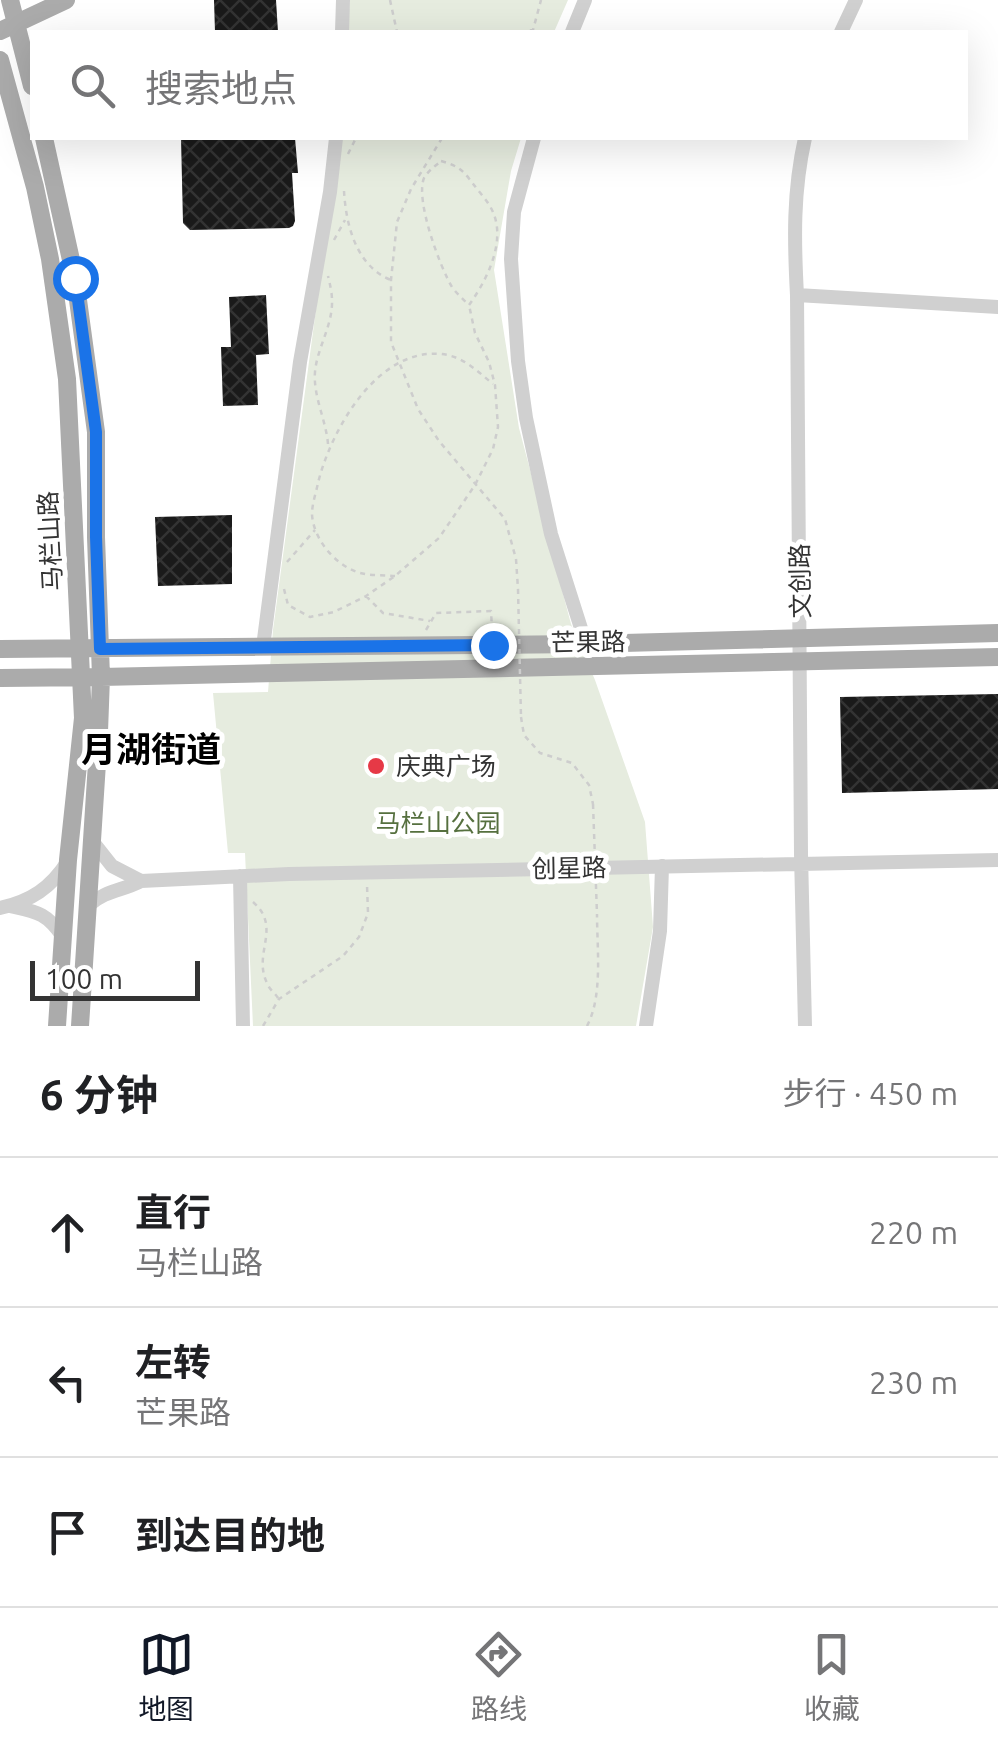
<!DOCTYPE html>
<html lang="zh">
<head>
<meta charset="utf-8">
<style>
  :root { --surface:#fff; --page:#f2f2f2; --text:#202124; --muted:#757577; --line:#e0e0e0; --accent:#111827 }
  body { margin:0; font-family:Ubuntu,"Noto Sans SC",sans-serif; background:var(--page); color:var(--text) }
  .scale { position:absolute; left:30px; bottom:25px; width:170px; box-sizing:border-box; padding-left:10px; border:5px solid #333; border-top:0; font-size:28px; line-height:35px; white-space:nowrap; color:#333; -webkit-text-stroke:8px #fff; paint-order:stroke }
  .stop { position:absolute; width:30px; height:30px; margin:-22px; border:8px solid #1a73e8; border-radius:50%; background:#fff }
  .stop.end { background:#1a73e8; border-color:#fff; box-shadow:0 2px 10px #0008 }
  .list { margin:0; padding:0; list-style:none }
  h2 { display:flex; justify-content:space-between; align-items:center; height:130px; margin:0; padding:0 40px; font-size:42px }
  h2 small { font-size:32px; font-weight:400; color:var(--muted) }
  .list li { display:grid; grid-template-columns:65px 1fr auto; gap:30px; align-items:center; box-sizing:border-box; height:150px; padding:0 40px; border-top:2px solid var(--line) }
  .list b { display:block; font-size:38px; white-space:nowrap }
  .list p { margin:0; font-size:32px; white-space:nowrap; color:var(--muted) }
  .list em { font-size:32px; font-style:normal; color:var(--muted) }
  .icon { flex:none; width:55px; height:55px; fill:none; stroke:currentColor; stroke-width:2; stroke-linecap:round; stroke-linejoin:round }
  .map { position:relative; flex:none; width:998px; height:1026px; overflow:hidden }
  .search { position:absolute; background:var(--surface); box-shadow:0 10px 40px #0002; left:30px; right:30px; top:30px; height:110px; display:flex; align-items:center; gap:25px; box-sizing:border-box; padding:0 35px; border-radius:0px; color:var(--muted); font-size:38px }
  .sheet { height:580px; background:var(--surface) }
  nav { display:flex; justify-content:space-around; align-items:center; box-sizing:border-box; height:140px; border-top:2px solid var(--line); background:var(--surface); font-size:28px; color:var(--muted) }
  nav a { display:grid; justify-items:center; gap:5px }
  nav .on { color:var(--accent) }
  .map>svg:first-child { display:block }
</style>
</head>
<body>
<div class="map">
<svg width="998" height="1026" viewBox="0 0 998 1026">
  <defs>
    <pattern id="building-cross-hatch" width="8" height="8" patternUnits="userSpaceOnUse" patternTransform="scale(2.5)"><rect width="8" height="8" fill="#1a1a1a"/><path d="M0 0l8 8M0 8l8-8" fill="none" stroke="#333"/></pattern>
  </defs>
  <rect width="100%" height="100%" fill="#fff"/>
  <path fill="#e6ecdf" d="M350 0H568L554 32H347Z
    M339 138H521L511 171 494 270 519 428 571 624 595 680 645 822 653 927 636 1026H253L245 853H228L213 693 268 692 273 630Z"/>
  <path fill="url(#building-cross-hatch)" d="M214 0H276L278 32H215Z
    M181 138H295L298 173H292L295 221 293 226 289 228 190 230 183 223Z
    M266 295 269 354 256 355 258 405 223 406 221 347H231L229 297Z
    M232 515V584L158 586 155 517Z
    M998 694V789L842 793 840 697Z"/>
  <g fill="none" stroke-linecap="round" stroke-linejoin="round">
    <path stroke="#cdcdcd" stroke-width="2.5" stroke-dasharray="5 5" stroke-linecap="butt" d="M390 0 397 32
      M520 32 533 30 541 0
      M442 138 411 189 397 222 391 280V342L418 409 439 441 505 519 516 559 518 589
      M348 154 356 138
      M441 161C462 167 464 172 477 189 482 195 488 202 491 208 508 239 487 280 469 305 463 299 457 294 452 287 440 267 415 200 424 178 428 171 434 167 441 161Z
      M344 191C346 225 356 266 391 280
      M334 240 345 220
      M328 444C326 420 313 396 315 372 317 348 333 325 332 300 332 293 330 284 328 276
      M287 562 315 530
      M395 576C383 575 369 576 357 572 334 564 313 538 312 514 312 504 316 493 318 483 331 430 377 348 441 354 463 356 477 371 493 384
      M284 589 288 605 310 617 334 612 366 596 395 576 439 538 475 485 493 449 498 427 495 385 489 362 475 333 469 305
      M366 596 383 613 430 621
      M426 630 436 613 491 611 492 629
      M521 717 524 735 540 753 572 763 589 785 593 804
      M253 902C283 928 251 954 268 985 270 990 275 993 278 998
      M263 1026 279 999 343 956 359 937 368 913 367 885
      M587 1026C603 996 597 948 597 914"/>
    <path stroke="#d0d0d0" stroke-width="14" d="M342 32 343 0
      M572 32 585 0
      M841 32 856 0
      M534 138 514 212 511 259 518 361 526 418 551 534 586 644
      M805 138C793 191 794 240 797 295L801 854 805 1026
      M797 295 998 307
      M263 647 300 362 330 192 336 138
      M93 842 112 866 141 881
      M240 876 243 1026
      M89 905C106 890 122 891 141 881L289 874 998 860
      M10 906C37 912 47 913 63 937
      M0 908C31 901 51 888 68 861
      M646 1026 660 931 662 866"/>
    <path stroke="#ababab" stroke-width="18" d="M10 0 32 86
      M0 31 66 0
      M0 60 35 187 50 259 67 379 83 718 68 860 57 1026
      M44 138 75 278 96 432V537L101 677 99 732 80 1026
      M0 649 586 644 998 633
      M0 678 101 677 998 657"/>
    <path stroke="#cdcdcd" stroke-width="2.5" stroke-dasharray="5 5" stroke-linecap="butt" d="M518 589 521 717
      M593 804 597 914"/>
  </g>
  <g fill="none" stroke-linecap="round" stroke-linejoin="round">
    <path stroke="#1a73e8" stroke-width="12" d="M75 278 96 432V537L100 649 493 645"/>
  </g>
  <circle fill="#e63946" stroke="#fff" stroke-width="4" cx="376" cy="766" r="10"/>
  <g text-anchor="middle" stroke-width="10" stroke-linejoin="round" paint-order="stroke">
    <g font-size="25" fill="#333" stroke="#fff">
      <text transform="translate(50 541) rotate(-93)" y="9">马栏山路</text>
      <text transform="translate(800 581) rotate(-91)" y="9">文创路</text>
      <text transform="translate(588 642) rotate(-1)" y="9">芒果路</text>
      <text transform="translate(569 868) rotate(-1)" y="9">创星路</text>
    </g>
    <g font-size="25" fill="#333" stroke="#fff" text-anchor="start">
      <text x="396" y="775">庆典广场</text>
    </g>
    <g font-size="25" fill="#56703f" stroke="#fff">
      <text x="438" y="832">马栏山公园</text>
    </g>
    <g font-size="35" font-weight="bold" fill="#000" stroke="#fff">
      <text x="151" y="762">月湖街道</text>
    </g>
  </g>
</svg>
<div class="scale">100 m</div>
<div class="stop" style="left:75px;top:278px"></div>
<div class="stop end" style="left:493px;top:645px"></div>
<div class="search"><svg class="icon" aria-label="search" viewBox="0 0 24 24"><circle cx="10" cy="10" r="6"/><path d="M15 15l6 6"/></svg>搜索地点</div>
</div>
<section class="sheet">
<h2>6 分钟<small>步行 · 450 m</small></h2>
<ul class="list">
<li><svg class="icon" aria-label="ahead" viewBox="0 0 24 24"><path d="M12 20V5M6 11l6-6 6 6"/></svg><div><b>直行</b><p>马栏山路</p></div><em>220 m</em></li>
<li><svg class="icon" aria-label="left" viewBox="0 0 24 24"><path d="M17 20v-9H6M10 6l-5 5 5 5"/></svg><div><b>左转</b><p>芒果路</p></div><em>230 m</em></li>
<li><svg class="icon" aria-label="arrive" viewBox="0 0 24 24"><path d="M6 21V4h12l-3 4 3 4H6"/></svg><div><b>到达目的地</b></div></li>
</ul>
</section>
<nav>
<a class="on"><svg class="icon" aria-label="map" viewBox="0 0 24 24"><path d="M3 6l6-2 6 2 6-2v14l-6 2-6-2-6 2zM9 4v14M15 6v14"/></svg>地图</a>
<a><svg class="icon" aria-label="directions" viewBox="0 0 24 24"><path d="M12 3l9 9-9 9-9-9zM9 14v-3h6M13 9l2 2-2 2"/></svg>路线</a>
<a><svg class="icon" aria-label="saved" viewBox="0 0 24 24"><path d="M7 4h10v16l-5-4-5 4z"/></svg>收藏</a>
</nav>
</body>
</html>
